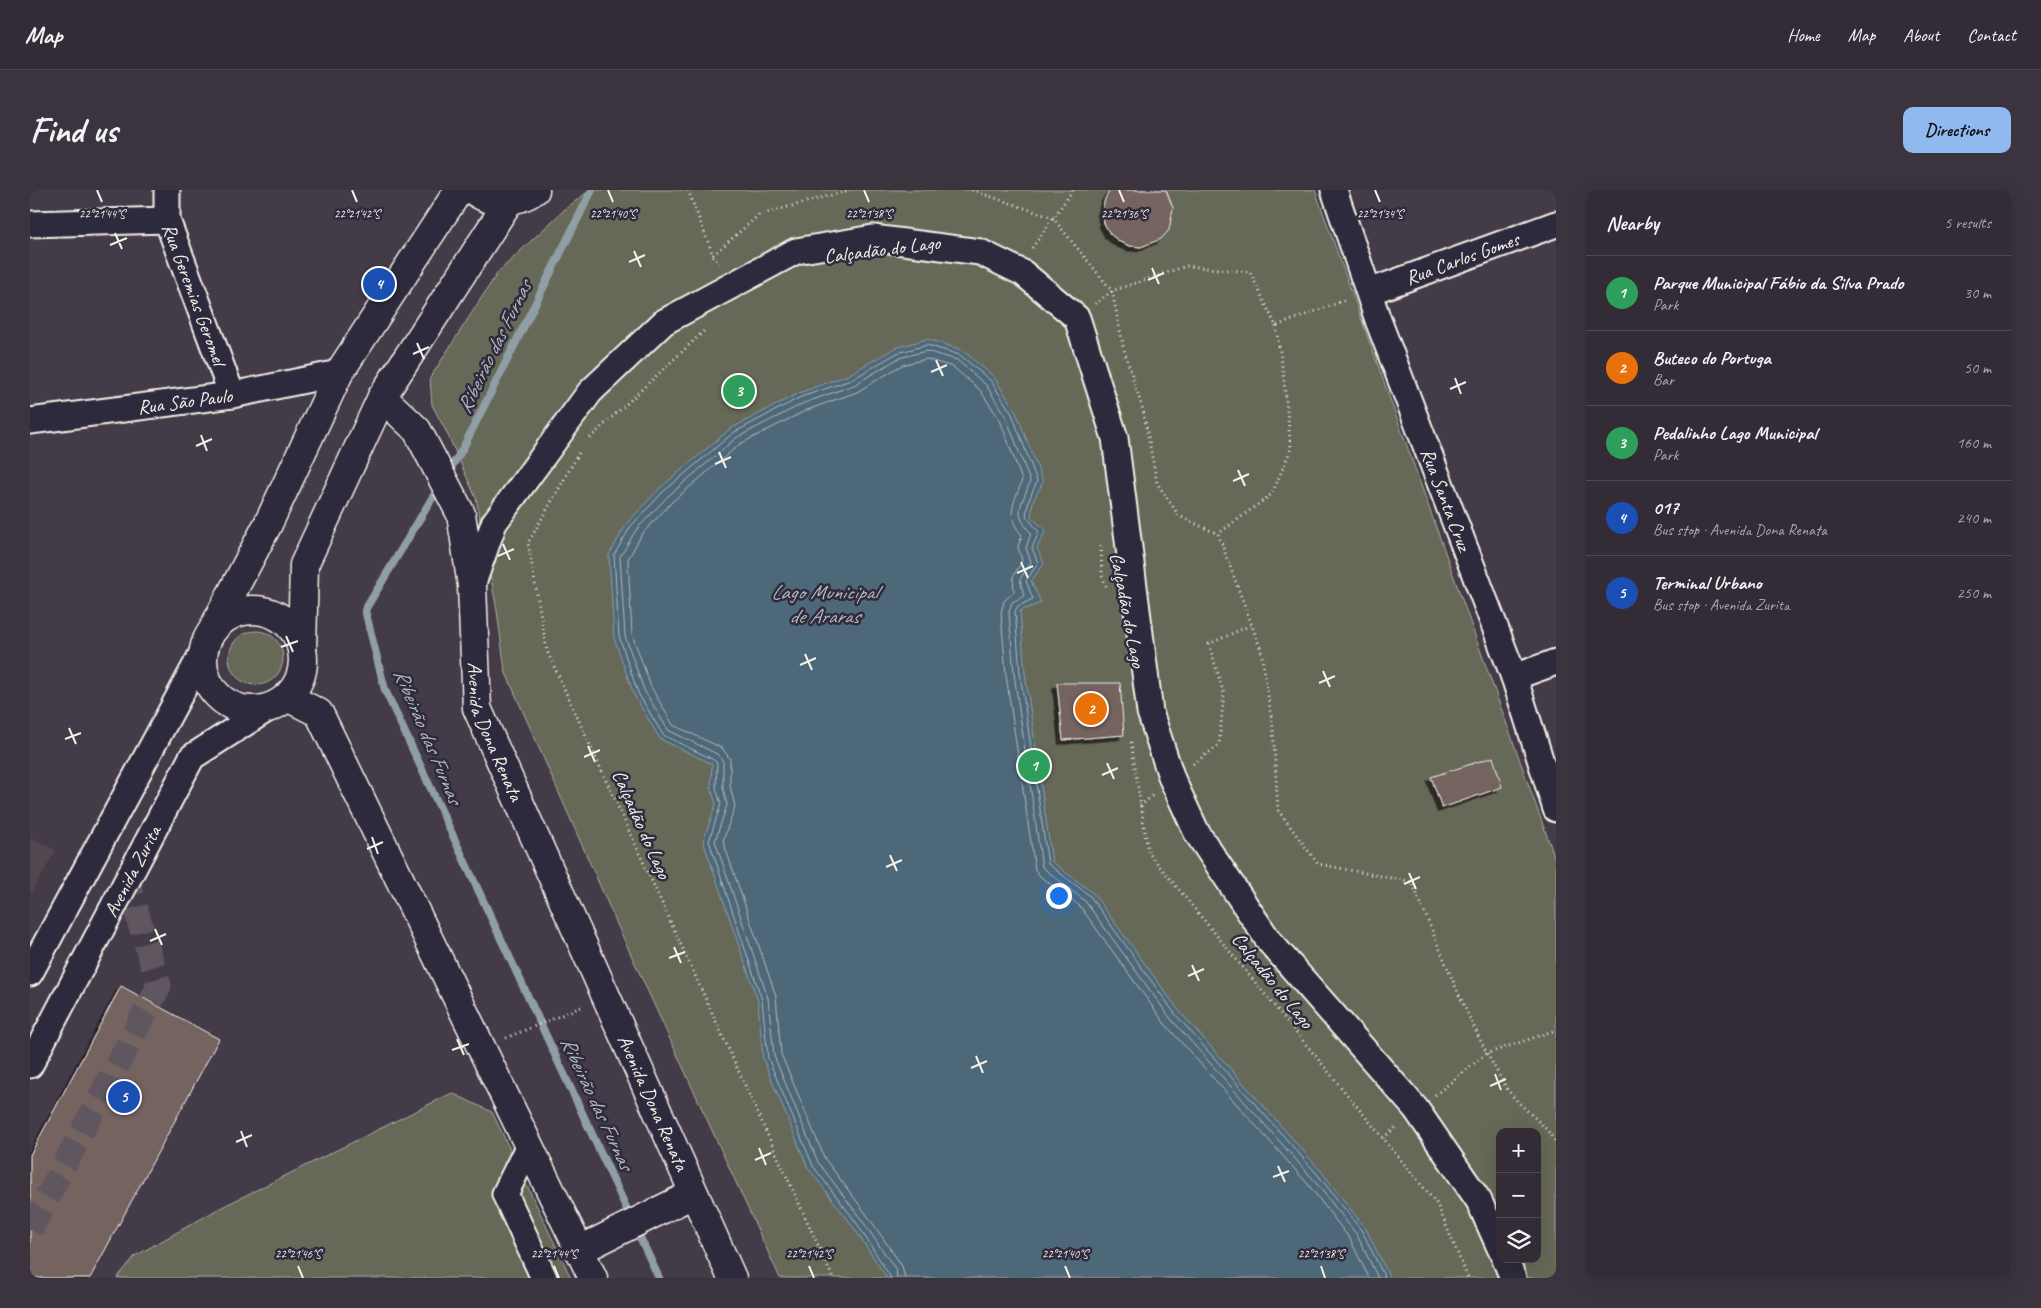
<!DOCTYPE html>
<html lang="en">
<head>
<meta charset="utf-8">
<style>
  :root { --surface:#332c36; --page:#3b343e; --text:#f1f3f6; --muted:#a9a7ad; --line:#4e4851; --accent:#90b9f0 }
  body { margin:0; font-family:Caveat,sans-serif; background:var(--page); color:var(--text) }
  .controls { position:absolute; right:15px; bottom:15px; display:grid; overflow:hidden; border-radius:10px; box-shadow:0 5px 20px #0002 }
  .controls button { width:45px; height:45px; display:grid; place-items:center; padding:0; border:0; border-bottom:1px solid var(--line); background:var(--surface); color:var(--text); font:25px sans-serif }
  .you { position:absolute; left:1028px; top:705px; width:18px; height:18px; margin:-12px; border:4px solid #fff; border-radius:50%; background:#1a73e8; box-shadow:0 0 0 8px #1a73e833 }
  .badge { display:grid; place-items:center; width:32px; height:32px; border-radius:50%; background:var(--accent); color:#fff; font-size:16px; font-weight:700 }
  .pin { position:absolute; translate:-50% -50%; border:2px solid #fff; box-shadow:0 1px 5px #0006 }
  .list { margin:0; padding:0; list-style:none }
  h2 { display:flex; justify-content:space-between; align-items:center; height:65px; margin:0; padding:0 20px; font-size:21px }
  h2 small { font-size:16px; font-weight:400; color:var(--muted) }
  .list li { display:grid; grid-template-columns:32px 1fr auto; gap:15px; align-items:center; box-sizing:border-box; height:75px; padding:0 20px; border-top:1px solid var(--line) }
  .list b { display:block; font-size:19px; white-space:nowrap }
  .list p { margin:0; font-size:16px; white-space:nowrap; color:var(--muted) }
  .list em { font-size:16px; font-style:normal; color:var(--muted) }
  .icon { flex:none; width:28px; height:28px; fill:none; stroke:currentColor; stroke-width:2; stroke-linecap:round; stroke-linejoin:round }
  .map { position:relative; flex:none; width:1526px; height:1088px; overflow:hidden; border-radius:10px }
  header { display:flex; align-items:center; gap:30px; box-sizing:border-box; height:70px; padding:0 25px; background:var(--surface); border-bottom:1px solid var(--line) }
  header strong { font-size:24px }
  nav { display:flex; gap:28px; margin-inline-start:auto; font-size:18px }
  .intro { display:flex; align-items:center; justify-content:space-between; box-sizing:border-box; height:120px; padding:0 30px }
  h1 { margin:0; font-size:35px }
  .button { padding:12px 22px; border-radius:10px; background:var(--accent); color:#111; font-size:18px; font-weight:700 }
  main { display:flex; gap:30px; padding:0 30px }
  aside { flex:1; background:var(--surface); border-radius:10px; box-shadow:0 5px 20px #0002 }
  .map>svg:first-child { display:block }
</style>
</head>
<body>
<header>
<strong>Map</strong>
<nav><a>Home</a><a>Map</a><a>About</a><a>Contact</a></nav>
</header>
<div class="intro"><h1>Find us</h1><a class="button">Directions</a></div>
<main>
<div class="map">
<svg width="1526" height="1088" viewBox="0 0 1526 1088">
  <defs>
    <filter id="shadow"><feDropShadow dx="-4.5" dy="4.5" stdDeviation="0" flood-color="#0009"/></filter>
  </defs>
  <rect width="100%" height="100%" fill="#443b48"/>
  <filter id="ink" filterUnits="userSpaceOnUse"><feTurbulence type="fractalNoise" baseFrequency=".02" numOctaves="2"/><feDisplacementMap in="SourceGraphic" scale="10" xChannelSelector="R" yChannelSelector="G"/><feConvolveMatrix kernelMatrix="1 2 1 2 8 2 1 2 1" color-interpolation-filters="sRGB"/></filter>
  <g filter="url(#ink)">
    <path fill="#534750" d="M0 648 26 660 0 705Z"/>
    <path fill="#666859" stroke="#adaca0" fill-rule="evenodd" d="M560 0H1285L1526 671V1088H750L586 732 475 481 467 421 446 308 417 243 402 215 400 188 468 82 535 19ZM1470 942H1507V1069H1470Z
      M199 468a27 27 0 1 1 54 0a27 27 0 1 1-54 0Z
      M422 903 462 922 541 1088H87L105 1066 190 1018Z"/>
    <path fill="#4e6778" stroke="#909ea5" d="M897 149 932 160 964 187 986 222 1013 292 1003 311 1001 327 1016 340 1007 358 1014 374 1001 391 1011 413 990 421 995 483 1022 672 1063 703 1150 822 1291 981 1336 1039 1360 1088H857L822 1035 778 978 733 869 728 811 673 651 686 614 681 598 682 574 630 549 604 505 584 448 579 365 597 333 629 299 700 239 769 203 818 185 865 158Z"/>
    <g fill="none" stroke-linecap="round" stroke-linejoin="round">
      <path stroke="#b2babb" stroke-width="1" d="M861 1088 826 1032 783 976 738 868 732 810 679 651 691 614 686 598 687 573 684 570 633 545 608 503 589 446 584 365 601 336 633 302 703 243 771 207 821 190 867 163 897 155 930 165 961 191 982 224 1007 291 999 310 996 326 1009 342 1002 358 1008 373 996 391 1003 409 988 416 985 421 990 483 1018 674 1060 706 1146 825 1288 985 1332 1041 1355 1088
        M867 1088 866 1080 831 1029 788 972 744 866 738 808 685 651 697 615 693 597V571L687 564 638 540 614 500 595 446 590 367 606 340 637 307 706 248 774 213 824 195 869 168 896 161 927 170 956 195 976 227 1000 291C993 315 981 321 1001 343L996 358 1001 372 990 389 994 406 982 412 979 422 984 484 1012 677 1055 711 1141 829 1283 989 1327 1045 1348 1088
        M875 1088 872 1076 837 1025 795 969 751 864 746 806 693 651 705 616 700 596V569L692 558 643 535 621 497 602 444 598 369 612 344 642 312 710 254 777 220 827 202 872 175 896 169 923 177 950 200 970 230 992 290C985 312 974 325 992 345L988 357 992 371 983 387 984 402 974 411 971 423 976 485 1005 680 1011 687 1050 716 1135 834 1277 993 1320 1049 1339 1088"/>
      <path stroke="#909ea5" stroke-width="8" d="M416 286 433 258 562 0
        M410 295 335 420 355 500 629 1088"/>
    </g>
    <path fill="#756361" stroke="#f4f1e8" filter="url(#shadow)" d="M1080 0H1136L1143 18 1139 40 1131 49 1111 57 1100 56 1090 52 1080 44 1074 33 1072 21 1075 9Z
      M1027 493H1090L1094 545 1033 550Z
      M1463 567 1472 597 1412 618 1401 587Z
      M91 796 189 849 60 1088H0V965Z"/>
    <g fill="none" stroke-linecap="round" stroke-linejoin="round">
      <path stroke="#5e5660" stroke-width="25" stroke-dasharray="25 12" stroke-linecap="butt" d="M0 1040 129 796 97 691"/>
      <g stroke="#f4f1e8" stroke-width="29">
        <g id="minor">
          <path id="s1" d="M137 0V30L202 205"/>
          <path id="s2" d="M1304 0 1348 130 1484 487 1526 619"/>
          <path d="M0 34 137 30"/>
          <path id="s3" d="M1339 102 1526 34"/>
          <path id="s4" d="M0 231 202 205 309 183"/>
          <path d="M442 396 464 333 560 202 634 132 766 61 843 48 950 62 993 83 1047 128 1085 248 1120 522 1142 589 1167 643 1239 751 1386 919 1449 1011 1470 1058"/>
          <path d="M1484 487 1526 472"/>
          <path d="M0 783 174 460"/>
          <path id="s5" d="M0 875 162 567 237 519"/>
          <path d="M499 955 475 1004 514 1088"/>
          <path d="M1475 1069 1483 1088"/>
        </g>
      </g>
      <g stroke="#f4f1e8" stroke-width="31">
        <g id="major">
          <path d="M443 0C461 15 487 13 505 0"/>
          <path id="s6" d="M352 207 387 240 431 324 442 396 447 518 702 1088"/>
          <circle cx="223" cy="470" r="50"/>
          <path d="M184 437 238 334 309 183 429 0"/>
          <path d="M272 459 274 375 352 207 479 11"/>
          <path d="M257 507 289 523 563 1088"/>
          <path d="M550 1060 663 1004"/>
        </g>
      </g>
      <path stroke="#f4f1e8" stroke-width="3" stroke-dasharray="1 4" stroke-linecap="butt" d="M658 0 683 65 689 74
        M942 0 1023 28 1082 101 1094 160 1113 220 1127 293 1149 326 1188 344
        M1002 58 1043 0
        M683 65 729 25 820 0
        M1065 114 1082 101 1156 76 1220 82 1246 136 1316 110
        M1246 136 1253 182 1261 259 1242 304 1188 344 1231 460 1243 538 1248 620 1288 674 1382 692C1411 761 1437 832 1476 897 1489 918 1514 931 1526 953
        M560 248 674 141
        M549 263 498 353 517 461 803 1088
        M1071 356 1072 384 1077 399
        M1101 552 1118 662 1407 1014 1438 1088
        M1163 574 1189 555 1194 504 1179 454 1221 435
        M1110 616 1123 605
        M476 848 551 817
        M1405 905 1456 864 1526 840
        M1353 948 1367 936"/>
      <use href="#minor" stroke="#2f2a3d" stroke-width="25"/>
      <use href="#major" stroke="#2f2a3d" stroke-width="28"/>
    </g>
  </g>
  <path fill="none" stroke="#f4f1e8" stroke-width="2" d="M67 0 72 12M322 0 327 12M578 0 583 12M834 0 839 12M1089 0 1094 12M1345 0 1350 12M85 43 92 59M80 55 97 48M604 61 611 77M599 72 615 65M1122 78 1129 94M1118 90 1134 83M387 153 394 169M383 164 399 157M906 170 913 186M901 182 917 175M1425 188 1431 204M1420 199 1436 192M171 245 177 261M166 256 182 249M689 262 696 278M685 274 701 267M1208 280 1215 296M1203 291 1219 284M473 354 480 370M468 366 484 359M991 372 998 388M987 383 1003 376M256 446 263 462M251 457 268 451M775 464 782 480M770 475 786 468M1293 481 1300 497M1289 493 1305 486M39 538 46 554M35 549 51 543M558 556 565 572M554 567 570 560M1077 573 1084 589M1072 585 1088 578M342 647 348 664M337 659 353 652M860 665 867 681M856 677 872 670M1379 683 1386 699M1374 694 1390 687M125 739 132 755M120 751 136 744M644 757 651 773M639 768 655 762M1162 775 1169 791M1158 786 1174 779M427 849 434 865M422 860 439 854M946 866 953 883M941 878 957 871M1465 884 1471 900M1460 896 1476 889M211 941 217 957M206 952 222 945M729 958 736 975M725 970 741 963M1248 976 1255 992M1243 987 1259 981M268 1076 273 1088M524 1076 529 1088M779 1076 784 1088M1035 1076 1040 1088M1291 1076 1295 1088"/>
  <g text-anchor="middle" stroke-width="5" stroke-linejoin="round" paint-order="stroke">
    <g font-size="20" fill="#f4f1e8" stroke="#2f2a3d">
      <text transform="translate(852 59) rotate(-7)" y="7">Calçadão do Lago</text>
      <text dy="7" stroke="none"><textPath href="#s3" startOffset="99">Rua Carlos Gomes</textPath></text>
      <text dy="7" stroke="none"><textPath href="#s1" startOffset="109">Rua Geremias Geromel</textPath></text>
      <text dy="7" stroke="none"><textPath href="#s4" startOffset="156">Rua São Paulo</textPath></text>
      <text dy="7" stroke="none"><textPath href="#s2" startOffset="329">Rua Santa Cruz</textPath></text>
      <text transform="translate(1098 420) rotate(79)" y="7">Calçadão do Lago</text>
      <text dy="7" stroke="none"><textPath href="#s6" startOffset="365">Avenida Dona Renata</textPath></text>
      <text transform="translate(612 634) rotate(66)" y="7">Calçadão do Lago</text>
      <text dy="7" stroke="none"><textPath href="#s5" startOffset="219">Avenida Zurita</textPath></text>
      <text transform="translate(1243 790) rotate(51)" y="7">Calçadão do Lago</text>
      <text dy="7" stroke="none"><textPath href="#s6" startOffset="770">Avenida Dona Renata</textPath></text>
    </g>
    <g font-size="21" font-style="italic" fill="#b2babb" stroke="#2f2a3d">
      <text transform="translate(464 157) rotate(-64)" y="7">Ribeirão das Furnas</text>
      <text x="794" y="409">Lago Municipal<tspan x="794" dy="24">de Araras</tspan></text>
      <text transform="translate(398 546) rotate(67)" y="7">Ribeirão das Furnas</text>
      <text transform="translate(567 913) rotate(65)" y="7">Ribeirão das Furnas</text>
    </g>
  </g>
  <g font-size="12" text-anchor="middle" fill="#f4f1e8" stroke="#2f2a3d" stroke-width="5" stroke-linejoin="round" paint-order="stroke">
    <text x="72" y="28">22°21'44"S</text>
    <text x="583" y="28">22°21'40"S</text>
    <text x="1094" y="28">22°21'36"S</text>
    <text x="1350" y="28">22°21'34"S</text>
    <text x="327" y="28">22°21'42"S</text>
    <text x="839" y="28">22°21'38"S</text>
    <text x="268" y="1068">22°21'46"S</text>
    <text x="524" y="1068">22°21'44"S</text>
    <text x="779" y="1068">22°21'42"S</text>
    <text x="1035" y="1068">22°21'40"S</text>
    <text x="1291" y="1068">22°21'38"S</text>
  </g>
</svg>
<div class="controls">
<button>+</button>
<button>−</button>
<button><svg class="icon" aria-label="layers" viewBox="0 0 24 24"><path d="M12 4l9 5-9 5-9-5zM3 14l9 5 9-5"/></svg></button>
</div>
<div class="you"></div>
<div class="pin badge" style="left:1004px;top:576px;background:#2e9e5b">1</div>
<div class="pin badge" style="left:1061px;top:519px;background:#e8710a">2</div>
<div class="pin badge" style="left:709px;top:201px;background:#2e9e5b">3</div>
<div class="pin badge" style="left:349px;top:94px;background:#1a4fb4">4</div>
<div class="pin badge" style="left:94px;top:907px;background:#1a4fb4">5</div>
</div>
<aside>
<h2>Nearby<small>5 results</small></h2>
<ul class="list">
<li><span class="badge" style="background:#2e9e5b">1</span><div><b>Parque Municipal Fábio da Silva Prado</b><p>Park</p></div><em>30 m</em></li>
<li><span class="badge" style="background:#e8710a">2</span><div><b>Buteco do Portuga</b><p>Bar</p></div><em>50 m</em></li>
<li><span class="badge" style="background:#2e9e5b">3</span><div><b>Pedalinho Lago Municipal</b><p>Park</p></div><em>160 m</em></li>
<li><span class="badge" style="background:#1a4fb4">4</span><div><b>017</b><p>Bus stop · Avenida Dona Renata</p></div><em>240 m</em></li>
<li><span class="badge" style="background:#1a4fb4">5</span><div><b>Terminal Urbano</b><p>Bus stop · Avenida Zurita</p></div><em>250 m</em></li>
</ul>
</aside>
</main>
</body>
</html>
